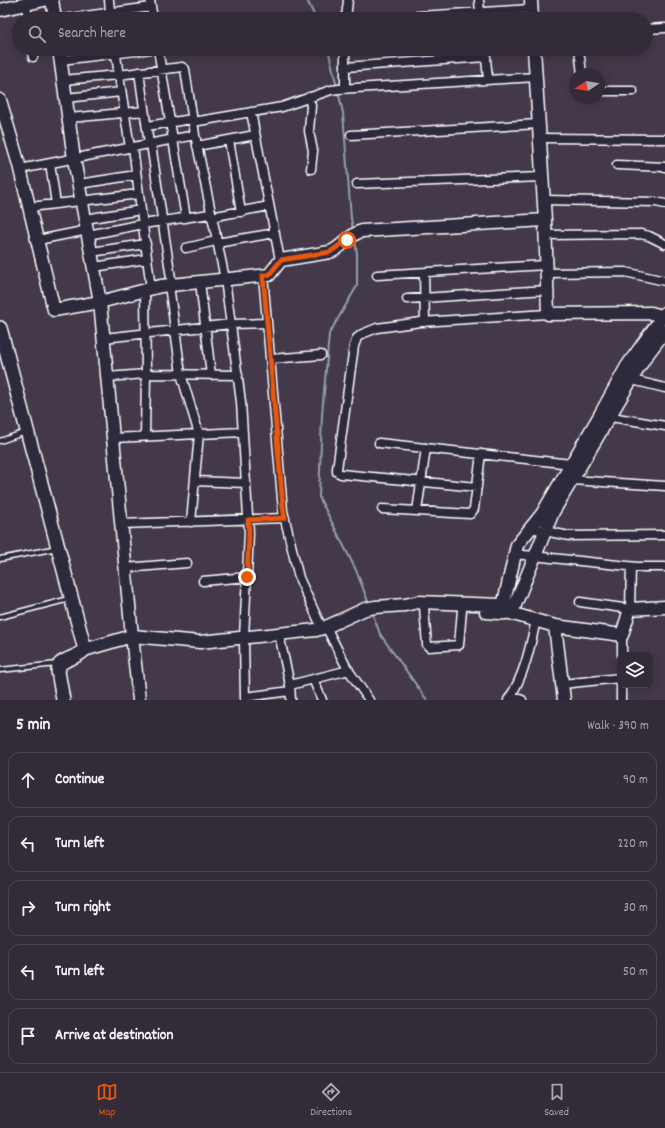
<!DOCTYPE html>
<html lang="en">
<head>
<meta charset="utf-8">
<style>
  :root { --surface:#332b38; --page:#3b3340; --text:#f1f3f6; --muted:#a9a7ae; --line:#4e4753; --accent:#ea580c }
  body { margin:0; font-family:Dekko,sans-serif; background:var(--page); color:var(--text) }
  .controls { position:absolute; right:12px; bottom:12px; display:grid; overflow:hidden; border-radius:8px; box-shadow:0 2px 10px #0003 }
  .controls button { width:36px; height:36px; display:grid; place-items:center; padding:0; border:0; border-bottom:1px solid var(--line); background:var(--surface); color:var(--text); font:20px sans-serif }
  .compass { position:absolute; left:569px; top:68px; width:36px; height:36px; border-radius:50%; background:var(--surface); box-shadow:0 2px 10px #0003; rotate:258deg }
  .stop { position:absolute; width:12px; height:12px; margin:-9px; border:3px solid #ea580c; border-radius:50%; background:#fff }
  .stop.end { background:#ea580c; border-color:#fff; box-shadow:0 1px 4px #0008 }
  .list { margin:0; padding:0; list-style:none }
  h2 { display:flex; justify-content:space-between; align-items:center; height:52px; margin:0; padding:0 16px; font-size:17px }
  h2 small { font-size:13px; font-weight:400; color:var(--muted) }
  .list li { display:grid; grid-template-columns:26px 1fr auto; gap:12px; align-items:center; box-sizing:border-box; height:56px; margin:0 8px 8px; padding:0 8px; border:1px solid var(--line); border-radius:12px }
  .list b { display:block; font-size:15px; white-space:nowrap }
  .list em { font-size:13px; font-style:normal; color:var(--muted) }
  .icon { flex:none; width:22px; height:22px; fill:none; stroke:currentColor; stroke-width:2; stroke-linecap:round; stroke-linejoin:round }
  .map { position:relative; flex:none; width:665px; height:700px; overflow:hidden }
  .search { position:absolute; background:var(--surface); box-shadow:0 2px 10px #0003; left:12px; right:12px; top:12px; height:44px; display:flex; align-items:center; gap:10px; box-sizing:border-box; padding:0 14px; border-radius:22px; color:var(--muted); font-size:15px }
  .sheet { height:372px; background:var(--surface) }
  nav { display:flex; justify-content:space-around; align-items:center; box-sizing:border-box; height:56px; border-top:1px solid var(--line); background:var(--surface); font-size:11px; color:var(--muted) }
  nav a { display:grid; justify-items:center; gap:2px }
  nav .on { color:var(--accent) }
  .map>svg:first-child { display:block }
</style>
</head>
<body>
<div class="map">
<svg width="665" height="700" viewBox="0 0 665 700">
  <rect width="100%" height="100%" fill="#44394a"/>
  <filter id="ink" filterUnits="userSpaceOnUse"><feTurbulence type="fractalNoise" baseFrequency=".025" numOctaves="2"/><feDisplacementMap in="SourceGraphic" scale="8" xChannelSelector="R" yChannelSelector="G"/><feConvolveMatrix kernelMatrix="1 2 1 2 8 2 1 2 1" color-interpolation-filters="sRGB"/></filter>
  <g filter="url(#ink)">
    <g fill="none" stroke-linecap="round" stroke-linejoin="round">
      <path stroke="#92a1ab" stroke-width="2" d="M307 0 316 19
        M328 49 337 87
        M338 91 343 113 351 218 353 230
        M355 240 357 254V286L329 334 322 415 319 497 356 570 369 604
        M372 612 380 634 427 700"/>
      <g stroke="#fff" stroke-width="7">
        <path id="lane" d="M0 441 26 432
          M0 559 57 548
          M0 617 69 599
          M0 670 57 664"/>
      </g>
      <g stroke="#fff" stroke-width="11">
        <path id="street" d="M109 0 111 19
          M150 0 153 19
          M479 0 480 12
          M26 4 28 19
          M63 19 151 7
          M346 19 348 0
          M371 19 532 9
          M646 29 665 28
          M32 49 33 57
          M115 49 130 148
          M158 49 186 218
          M485 49 488 79
          M579 49 582 74
          M61 60 152 49
          M345 67 486 57
          M139 72 149 144
          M63 80 118 75 182 67 185 69 195 135
          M345 88V49
          M599 91H633
          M309 97 311 106 309 131 313 151 311 169
          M66 98 121 92
          M251 112 280 260
          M69 118 144 111
          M193 122 282 107 331 90 339 89 536 77
          M147 126 192 119
          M351 135 539 124
          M540 138 665 139
          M229 140 241 212
          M151 144 172 285
          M197 146 255 135
          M133 147 151 289
          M50 163 56 204
          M617 165 665 167
          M20 169 195 135 225 279 241 402 249 533 244 637 245 700
          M79 184 136 175
          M357 184 542 177
          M543 200 656 202 665 204
          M30 207 139 194
          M211 217 269 206
          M85 219 141 210
          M88 235 143 224 210 214
          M545 235 641 234 649 236 665 244
          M38 240 88 230
          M217 243 275 233
          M186 248 216 241
          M91 252 146 244
          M94 267 147 259
          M424 273 425 322
          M546 273 625 272 665 281
          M263 275 283 511 299 578 322 628
          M377 275 546 265
          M200 282 211 375
          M169 285 181 374 199 434 191 522
          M145 291 146 374 145 436
          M407 299 547 290
          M104 338 231 324 267 323
          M270 359 321 355
          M107 377 146 374 238 375
          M628 379 665 388
          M605 416 665 426
          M113 438 243 432
          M379 443 571 464
          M568 479 572 480 665 486
          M195 481 246 483
          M477 487 341 474 337 472V469L354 346 357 338 362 334 377 328 421 322 548 314
          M382 509 470 514 474 509 481 454
          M417 511 426 448
          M121 524 285 518
          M531 528 569 536 665 535
          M514 554 637 567H665
          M125 568 187 563
          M203 581 247 577
          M580 602 630 609 631 567
          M424 607 427 645 429 647 459 645 462 610
          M326 627 347 668 369 700
          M279 634 290 685 291 700
          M622 655V635
          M313 679 322 700
          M562 684 620 678
          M290 685 349 670
          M511 696 522 700
          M245 697 290 691
          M508 700C524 677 530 648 536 620
          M621 700V685"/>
      </g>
      <g stroke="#fff" stroke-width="15">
        <path id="secondary" d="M52 0 55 19
          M531 0 532 19
          M0 10 44 0
          M59 49 74 159 100 302 132 636 139 700
          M534 49 545 220 548 314 651 313 665 317
          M0 100 19 165 54 310 100 302 161 286 269 275 281 260 330 252C342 248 349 234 362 231L545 220
          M506 609 510 613 555 626 564 700
          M486 612C494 612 507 616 513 610L553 512 631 380 646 356 665 331
          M555 626 622 635 630 609 665 607
          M84 650 132 636 200 642 316 630 326 627 365 609 375 607 405 605 418 602 501 605 504 602 517 545 542 514 600 415 627 366 665 313"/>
      </g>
      <g stroke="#fff" stroke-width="16">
        <path id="primary" d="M0 328 84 646V650C78 657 67 658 60 664L58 671 63 700"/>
      </g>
      <use href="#lane" stroke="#2f2a3d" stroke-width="4"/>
      <use href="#street" stroke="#2f2a3d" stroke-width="8"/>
      <use href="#secondary" stroke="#2f2a3d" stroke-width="12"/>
      <use href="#primary" stroke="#2f2a3d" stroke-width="13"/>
    </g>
  </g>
  <g fill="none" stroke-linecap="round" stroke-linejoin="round" filter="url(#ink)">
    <path stroke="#ea580c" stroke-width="5" d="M247 577 249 533 248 520 285 518 283 507 263 275H269L281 260 330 252 347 240"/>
  </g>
</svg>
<div class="controls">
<button><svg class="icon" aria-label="layers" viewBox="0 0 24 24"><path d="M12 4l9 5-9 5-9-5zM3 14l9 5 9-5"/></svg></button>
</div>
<svg class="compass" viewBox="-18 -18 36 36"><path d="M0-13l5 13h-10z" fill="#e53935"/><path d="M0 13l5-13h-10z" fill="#a9a7ae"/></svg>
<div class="stop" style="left:347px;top:240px"></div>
<div class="stop end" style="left:247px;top:577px"></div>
<div class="search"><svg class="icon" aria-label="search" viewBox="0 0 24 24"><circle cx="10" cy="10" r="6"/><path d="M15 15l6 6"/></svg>Search here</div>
</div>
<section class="sheet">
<h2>5 min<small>Walk · 390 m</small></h2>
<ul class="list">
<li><svg class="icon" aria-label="ahead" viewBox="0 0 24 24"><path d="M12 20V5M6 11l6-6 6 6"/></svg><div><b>Continue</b></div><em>90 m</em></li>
<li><svg class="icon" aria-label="left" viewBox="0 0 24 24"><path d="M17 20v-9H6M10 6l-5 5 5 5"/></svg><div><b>Turn left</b></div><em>220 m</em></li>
<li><svg class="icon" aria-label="right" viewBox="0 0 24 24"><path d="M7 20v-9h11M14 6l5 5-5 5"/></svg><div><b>Turn right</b></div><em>30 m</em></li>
<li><svg class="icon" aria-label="left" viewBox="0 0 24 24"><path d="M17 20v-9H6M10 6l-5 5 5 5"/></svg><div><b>Turn left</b></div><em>50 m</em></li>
<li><svg class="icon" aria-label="arrive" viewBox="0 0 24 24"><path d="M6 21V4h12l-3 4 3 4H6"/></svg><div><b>Arrive at destination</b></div></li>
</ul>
</section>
<nav>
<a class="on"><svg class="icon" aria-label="map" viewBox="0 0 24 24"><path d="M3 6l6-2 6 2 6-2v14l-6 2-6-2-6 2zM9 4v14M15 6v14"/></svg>Map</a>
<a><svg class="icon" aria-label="directions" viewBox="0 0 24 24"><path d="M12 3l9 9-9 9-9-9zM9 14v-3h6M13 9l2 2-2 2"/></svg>Directions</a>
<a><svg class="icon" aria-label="saved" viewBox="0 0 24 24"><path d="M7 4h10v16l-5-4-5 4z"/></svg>Saved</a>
</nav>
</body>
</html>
